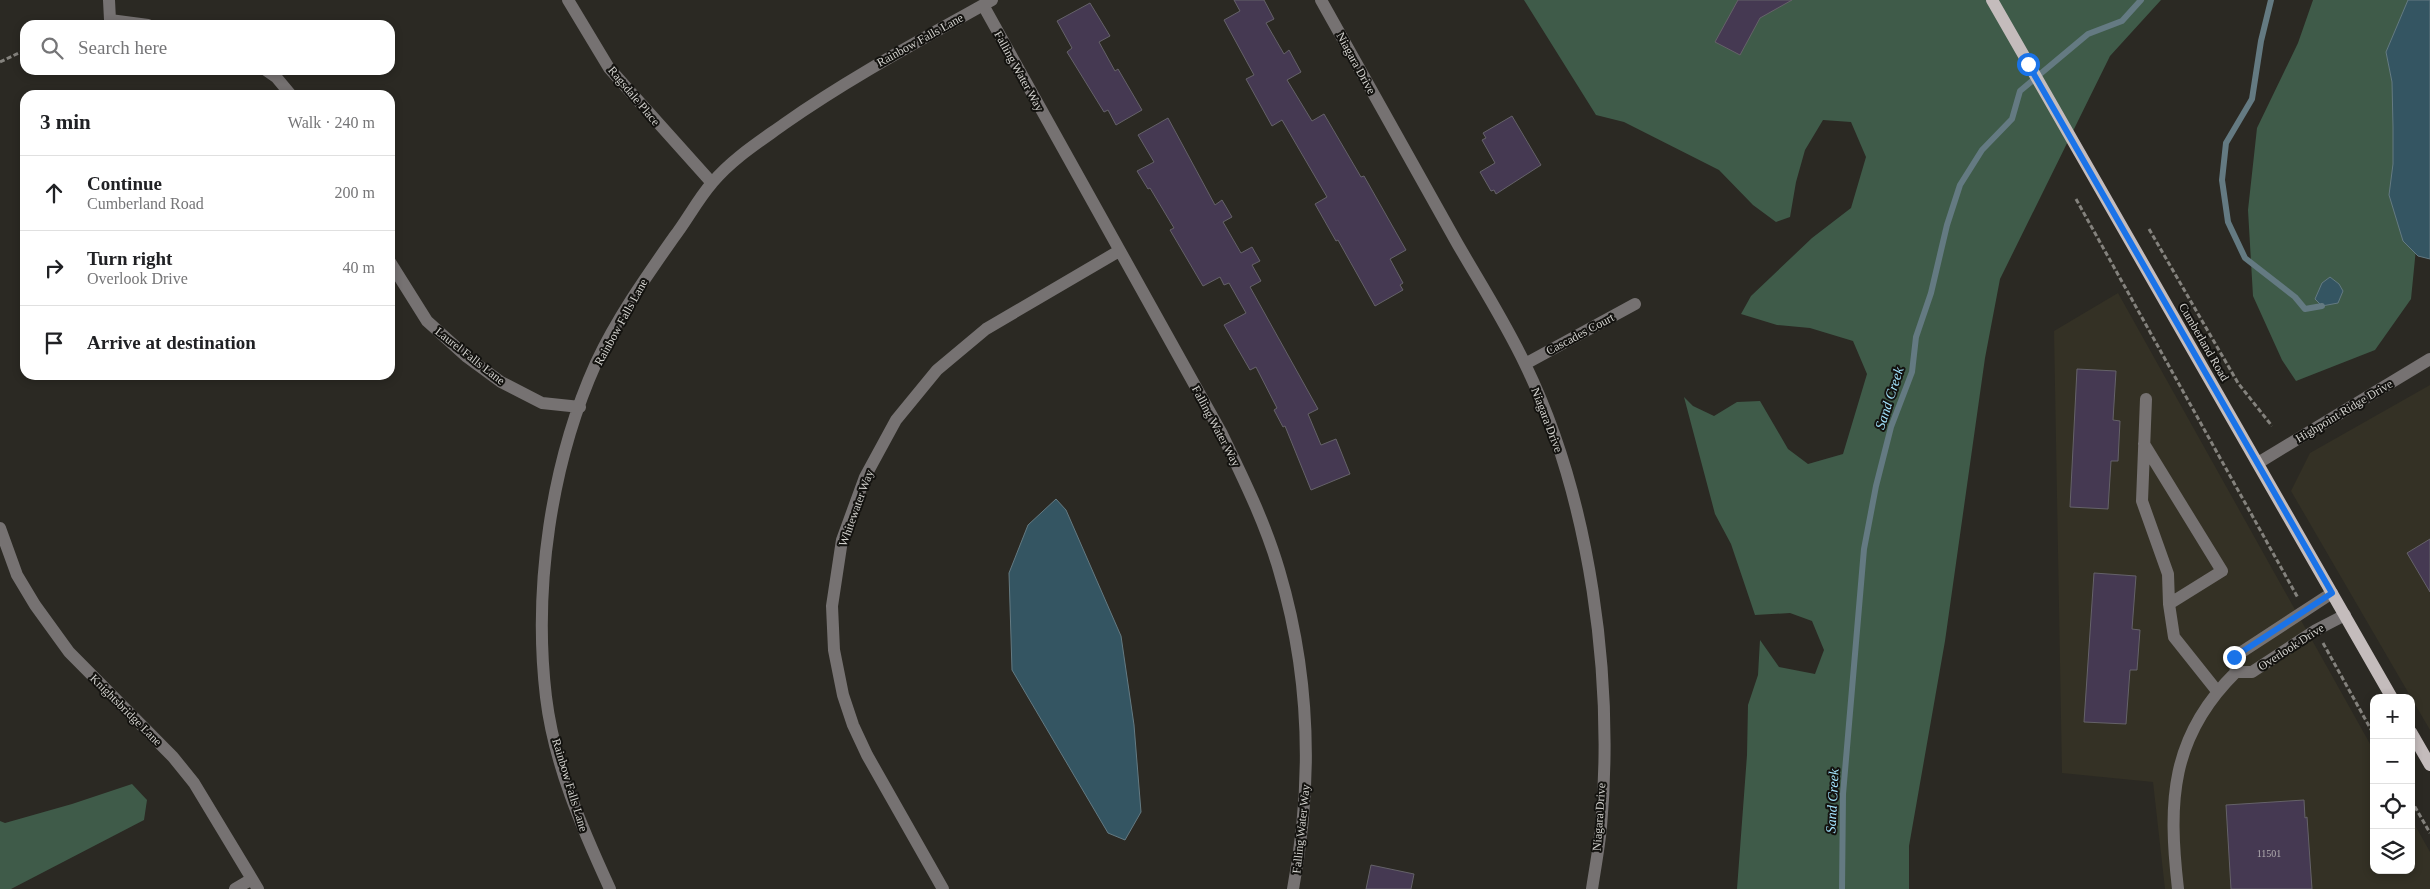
<!DOCTYPE html>
<html lang="en">
<head>
<meta charset="utf-8">
<style>
  :root { --surface:#fff; --page:#f2f2f2; --text:#202124; --muted:#757577; --line:#e0e0e0 }
  body { margin:0; font-family:"Times New Roman",serif; background:var(--page); color:var(--text) }
  .controls { position:absolute; right:15px; bottom:15px; display:grid; overflow:hidden; border-radius:10px; box-shadow:0 2px 8px #0003 }
  .controls button { width:45px; height:45px; display:grid; place-items:center; padding:0; border:0; border-bottom:1px solid var(--line); background:var(--surface); color:var(--text); font:25px sans-serif }
  .stop { position:absolute; width:15px; height:15px; margin:-11px; border:4px solid #1a73e8; border-radius:50%; background:#fff }
  .stop.end { background:#1a73e8; border-color:#fff; box-shadow:0 1px 5px #0008 }
  .list { margin:0; padding:0; list-style:none }
  h2 { display:flex; justify-content:space-between; align-items:center; height:65px; margin:0; padding:0 20px; font-size:21px }
  h2 small { font-size:16px; font-weight:400; color:var(--muted) }
  .list li { display:grid; grid-template-columns:32px 1fr auto; gap:15px; align-items:center; box-sizing:border-box; height:75px; padding:0 20px; border-top:1px solid var(--line) }
  .list b { display:block; font-size:19px; white-space:nowrap }
  .list p { margin:0; font-size:16px; white-space:nowrap; color:var(--muted) }
  .list em { font-size:16px; font-style:normal; color:var(--muted) }
  .icon { flex:none; width:28px; height:28px; fill:none; stroke:currentColor; stroke-width:2; stroke-linecap:round; stroke-linejoin:round }
  .map { position:relative; flex:none; width:2430px; height:889px; overflow:hidden }
  .search { position:absolute; background:var(--surface); box-shadow:0 2px 8px #0003; left:20px; top:20px; width:375px; height:55px; display:flex; align-items:center; gap:12px; box-sizing:border-box; padding:0 18px; border-radius:15px; color:var(--muted); font-size:19px }
  .panel { position:absolute; background:var(--surface); box-shadow:0 2px 8px #0003; left:20px; top:90px; width:375px; height:290px; border-radius:15px }
  .map>svg:first-child { display:block }
</style>
</head>
<body>
<div class="map">
<svg width="2430" height="889" viewBox="0 0 2430 889">
  <rect width="100%" height="100%" fill="#2b2923"/>
  <path fill="#343125" d="M2118 293 2374 751V870H2411V818L2430 852V889H2165L2153 782 2062 773 2054 331Z
    M2430 385V730L2291 491 2310 453Z"/>
  <path fill="#3f5b49" d="M1524 0H2161L2110 56 2000 279 1985 358 1945 641 1909 846V889H1737L1747 755 1748 705 1758 675 1760 640 1779 667 1815 674 1824 650 1812 621 1790 613 1755 615 1731 544 1715 514 1684 397 1693 406 1714 416 1737 402 1760 401 1788 449 1808 464 1843 454 1867 374 1853 341 1810 328 1777 325 1741 314 1751 296 1812 238 1851 208 1866 157 1851 122 1823 120 1805 150 1796 182 1790 217 1776 222 1753 205 1719 170 1624 122 1596 115Z
    M2313 0H2430L2420 208 2411 299 2375 350 2296 381 2282 360 2253 296 2248 210 2257 128 2298 43Z
    M132 784 147 800 144 820 11 889H0V821L5 823 72 804Z"/>
  <path fill="#345562" stroke="#647a82" d="M2408 0H2430V259L2418 256 2403 241 2389 195 2393 164V127L2392 82 2386 52Z
    M2330 277 2339 284 2343 291 2338 303 2322 306 2315 299 2322 283Z
    M1056 499 1066 510 1121 636 1134 725 1141 812 1125 840 1108 833 1012 670 1009 573 1028 525Z"/>
  <g fill="none" stroke-linecap="round" stroke-linejoin="round">
    <path stroke="#647a82" stroke-width="6" d="M2271 0 2261 41 2252 99 2226 143 2222 180 2228 222 2245 258 2295 297 2305 309 2322 306
      M1842 889 1843 794 1864 549 1876 486 1891 427 1912 372 1916 337 1931 293 1947 225 1960 185 1982 150 2012 119 2020 91 2088 34 2122 21 2141 0"/>
  </g>
  <path fill="#453952" stroke="#656269" d="M1234 0H1264L1274 19 1266 23 1284 54 1289 50 1301 72 1287 80 1312 121 1324 114 1361 177 1364 176 1406 250 1390 259 1403 283 1400 285 1403 290 1375 306 1338 240 1336 241 1315 204 1327 197 1282 120 1272 126 1246 79 1254 75 1224 20 1240 11Z
    M1738 0H1792L1760 18 1740 55 1715 42Z
    M1090 3 1110 36 1099 42 1115 71 1118 69 1142 110 1116 125 1108 110 1104 112 1067 52 1072 48 1057 21Z
    M1512 116 1541 165 1496 194 1494 190 1491 191 1480 172 1495 163 1482 140 1486 138 1483 133Z
    M1168 118 1215 205 1222 200 1232 217 1223 222 1241 253 1252 247 1260 261 1252 265 1261 281 1250 287 1318 409 1308 414 1321 445 1336 439 1350 474 1311 490 1285 426 1283 427 1274 410 1277 408 1256 367 1250 370 1224 325 1246 313 1229 283 1224 285 1220 277 1203 286 1170 230 1174 228 1150 188 1148 189 1137 171 1154 162 1138 135Z
    M2077 369 2116 371 2113 420 2120 421 2118 461H2111L2108 509 2070 507Z
    M2430 539V592L2407 553Z
    M2094 573 2136 576 2132 629 2140 630 2137 670H2130L2126 724 2084 722Z
    M2304 800 2305 818 2307 817 2312 889H2231L2226 805Z
    M1371 865 1414 874 1411 889H1366Z"/>
  <g fill="none" stroke-linecap="round" stroke-linejoin="round">
    <path stroke="#84827d" stroke-width="3" stroke-dasharray="5 2.5" stroke-linecap="butt" d="M86 25 95 23
      M0 62 25 50
      M2076 199 2298 598
      M2149 229 2238 383 2272 426
      M2323 643 2374 735
      M2411 800 2430 833"/>
    <path stroke="#767272" stroke-width="12" d="M109 0 110 20 148 25
      M568 0 609 68 712 183
      M1321 0C1366 81 1412 162 1457 243 1480 283 1505 322 1525 364 1591 500 1614 678 1601 827 1599 848 1595 869 1592 889
      M983 5 1222 434C1243 478 1265 522 1279 570 1310 674 1313 783 1293 889
      M266 70 276 77 291 95
      M390 262 427 321 467 357 501 382 542 403 580 407
      M1525 364 1635 304
      M2146 399 2142 501 2168 574 2169 604 2174 637 2217 691
      M2144 444 2222 571 2169 604
      M2258 463 2430 359
      M0 528 17 575 35 605 69 652 173 757 194 783 258 889
      M2236 672 2234 657 2332 593
      M235 889 252 879
      M610 889C582 828 554 764 546 697 533 588 551 463 596 363 617 318 646 277 674 237 687 220 698 199 712 183 732 159 759 142 784 124 851 77 921 40 992 0
      M943 889 867 755 853 725 843 695 834 650 832 606 842 540 865 477 896 420 937 370 986 329 1119 251
      M2178 889C2168 802 2170 737 2236 672H2252L2316 630 2345 615"/>
    <path stroke="#c4bcbc" stroke-width="12" d="M1992 0 2392 698
      M2411 732 2430 765"/>
  </g>
  <g fill="none" stroke-linecap="round" stroke-linejoin="round">
    <path stroke="#1a73e8" stroke-width="6" d="M2028 64 2332 593 2234 657"/>
  </g>
  <g text-anchor="middle" stroke-width="4" stroke-linejoin="round" paint-order="stroke">
    <g font-size="10" fill="#b0acaf">
      <text x="2269" y="857">11501</text>
    </g>
    <g font-size="12" fill="#d3d2ce" stroke="#13120f">
      <text transform="translate(920 40) rotate(-29)" y="4">Rainbow Falls Lane</text>
      <text transform="translate(1356 63) rotate(61)" y="4">Niagara Drive</text>
      <text transform="translate(1019 71) rotate(61)" y="4">Falling Water Way</text>
      <text transform="translate(634 96) rotate(50)" y="4">Ragsdale Place</text>
      <text transform="translate(621 322) rotate(-61)" y="4">Rainbow Falls Lane</text>
      <text transform="translate(1580 334) rotate(-28)" y="4">Cascades Court</text>
      <text transform="translate(2204 342) rotate(60)" y="4">Cumberland Road</text>
      <text transform="translate(470 356) rotate(38)" y="4">Laurel Falls Lane</text>
      <text transform="translate(2344 411) rotate(-31)" y="4">Highpoint Ridge Drive</text>
      <text transform="translate(1547 420) rotate(69)" y="4">Niagara Drive</text>
      <text transform="translate(1216 426) rotate(62)" y="4">Falling Water Way</text>
      <text transform="translate(856 508) rotate(-70)" y="4">Whitewater Way</text>
      <text transform="translate(2291 647) rotate(-33)" y="4">Overlook Drive</text>
      <text transform="translate(126 710) rotate(45)" y="4">Knightsbridge Lane</text>
      <text transform="translate(570 785) rotate(73)" y="4">Rainbow Falls Lane</text>
      <text transform="translate(1599 817) rotate(-86)" y="4">Niagara Drive</text>
      <text transform="translate(1301 829) rotate(-84)" y="4">Falling Water Way</text>
    </g>
    <g font-size="14" font-style="italic" fill="#a3e4ff" stroke="#13120f">
      <text transform="translate(1889 398) rotate(-72)" y="5">Sand Creek</text>
      <text transform="translate(1832 801) rotate(-87)" y="5">Sand Creek</text>
    </g>
  </g>
</svg>
<div class="controls">
<button>+</button>
<button>−</button>
<button><svg class="icon" aria-label="locate" viewBox="0 0 24 24"><circle cx="12" cy="12" r="6"/><path d="M12 2v4M12 18v4M2 12h4M18 12h4"/></svg></button>
<button><svg class="icon" aria-label="layers" viewBox="0 0 24 24"><path d="M12 4l9 5-9 5-9-5zM3 14l9 5 9-5"/></svg></button>
</div>
<div class="stop" style="left:2028px;top:64px"></div>
<div class="stop end" style="left:2234px;top:657px"></div>
<div class="search"><svg class="icon" aria-label="search" viewBox="0 0 24 24"><circle cx="10" cy="10" r="6"/><path d="M15 15l6 6"/></svg>Search here</div>
<section class="panel">
<h2>3 min<small>Walk · 240 m</small></h2>
<ul class="list">
<li><svg class="icon" aria-label="ahead" viewBox="0 0 24 24"><path d="M12 20V5M6 11l6-6 6 6"/></svg><div><b>Continue</b><p>Cumberland Road</p></div><em>200 m</em></li>
<li><svg class="icon" aria-label="right" viewBox="0 0 24 24"><path d="M7 20v-9h11M14 6l5 5-5 5"/></svg><div><b>Turn right</b><p>Overlook Drive</p></div><em>40 m</em></li>
<li><svg class="icon" aria-label="arrive" viewBox="0 0 24 24"><path d="M6 21V4h12l-3 4 3 4H6"/></svg><div><b>Arrive at destination</b></div></li>
</ul>
</section>
</div>
</body>
</html>
